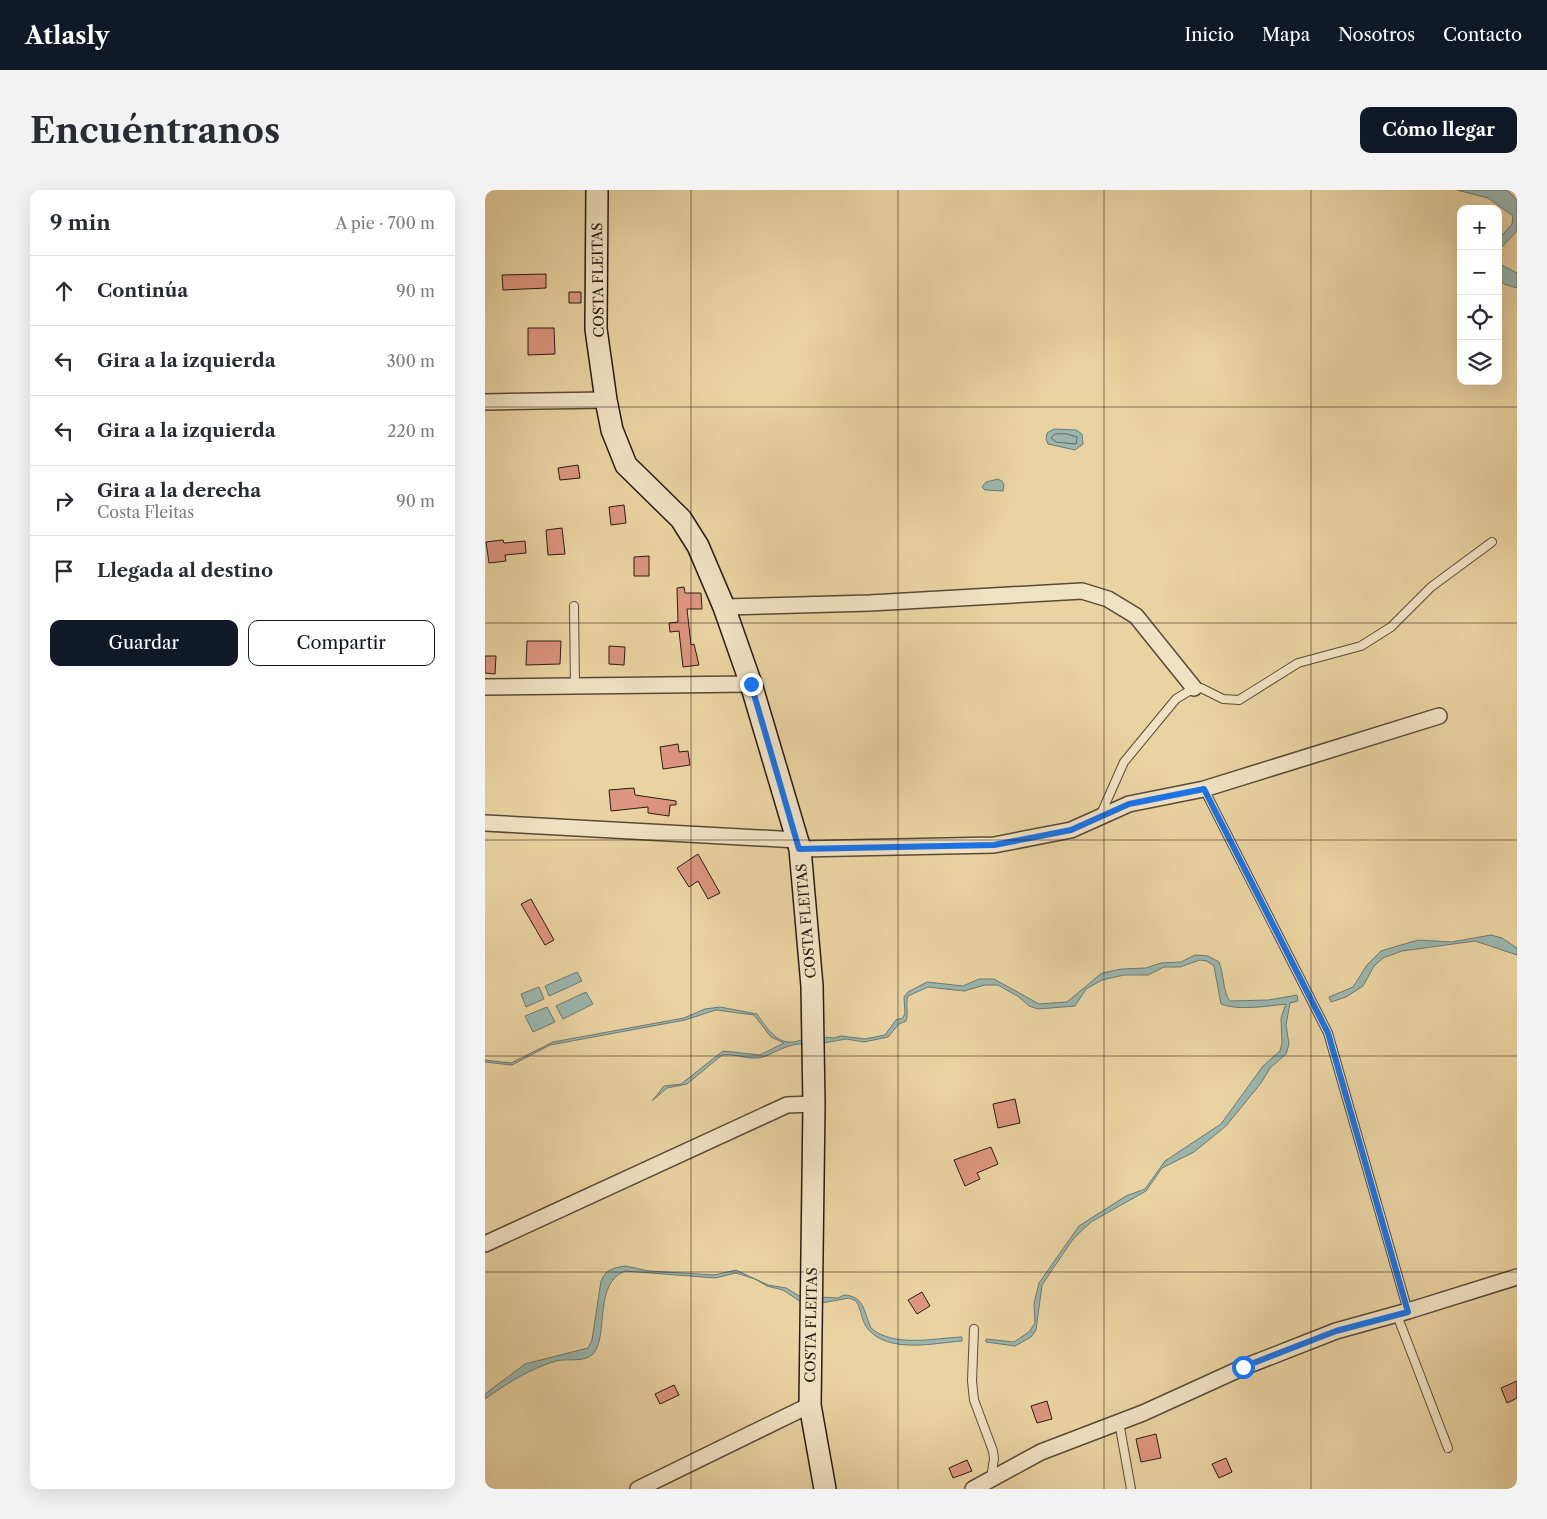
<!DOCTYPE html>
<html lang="es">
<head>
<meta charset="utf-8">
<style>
  :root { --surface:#fff; --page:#f2f2f3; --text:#2b2b33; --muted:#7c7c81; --line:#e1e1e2; --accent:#111827 }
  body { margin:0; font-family:"Libre Caslon Text",serif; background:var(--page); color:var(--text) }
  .controls { position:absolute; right:15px; top:15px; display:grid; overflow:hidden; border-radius:10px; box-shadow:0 5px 20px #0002 }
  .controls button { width:45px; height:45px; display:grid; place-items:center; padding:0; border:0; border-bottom:1px solid var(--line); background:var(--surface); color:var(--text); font:25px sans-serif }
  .stop { position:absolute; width:15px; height:15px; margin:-11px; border:4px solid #1a73e8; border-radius:50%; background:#fff }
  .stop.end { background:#1a73e8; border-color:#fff; box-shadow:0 1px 5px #0008 }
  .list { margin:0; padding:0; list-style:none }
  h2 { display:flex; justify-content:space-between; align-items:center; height:65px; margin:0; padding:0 20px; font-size:21px }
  h2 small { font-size:16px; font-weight:400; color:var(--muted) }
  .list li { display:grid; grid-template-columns:32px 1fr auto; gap:15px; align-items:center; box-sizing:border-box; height:70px; padding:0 20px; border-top:1px solid var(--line) }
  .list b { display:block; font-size:19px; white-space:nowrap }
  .list p { margin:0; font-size:16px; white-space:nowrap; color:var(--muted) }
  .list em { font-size:16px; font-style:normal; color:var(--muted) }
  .actions { display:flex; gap:10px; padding:15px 20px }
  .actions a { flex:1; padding:11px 0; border:1px solid var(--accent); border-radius:10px; text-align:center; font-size:18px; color:var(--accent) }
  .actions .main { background:var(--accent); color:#fff }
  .icon { flex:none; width:28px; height:28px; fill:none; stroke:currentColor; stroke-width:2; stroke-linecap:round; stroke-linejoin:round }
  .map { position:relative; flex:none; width:1032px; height:1299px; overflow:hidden; border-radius:10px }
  header { display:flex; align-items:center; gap:30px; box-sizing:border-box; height:70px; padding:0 25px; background:var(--accent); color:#fff }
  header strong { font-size:24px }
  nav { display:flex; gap:28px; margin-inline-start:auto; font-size:18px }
  .intro { display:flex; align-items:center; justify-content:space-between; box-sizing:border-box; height:120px; padding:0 30px }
  h1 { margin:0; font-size:35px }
  .button { padding:12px 22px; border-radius:10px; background:var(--accent); color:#fff; font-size:18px; font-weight:700 }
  main { display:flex; gap:30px; padding:0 30px }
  aside { flex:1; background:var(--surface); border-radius:10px; box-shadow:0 5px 20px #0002 }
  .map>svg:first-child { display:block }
</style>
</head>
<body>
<header>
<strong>Atlasly</strong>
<nav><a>Inicio</a><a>Mapa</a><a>Nosotros</a><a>Contacto</a></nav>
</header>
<div class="intro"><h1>Encuéntranos</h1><a class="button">Cómo llegar</a></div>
<main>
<aside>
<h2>9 min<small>A pie · 700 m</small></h2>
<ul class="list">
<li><svg class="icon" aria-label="ahead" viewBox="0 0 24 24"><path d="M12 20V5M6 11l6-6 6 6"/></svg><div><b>Continúa</b></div><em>90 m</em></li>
<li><svg class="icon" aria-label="left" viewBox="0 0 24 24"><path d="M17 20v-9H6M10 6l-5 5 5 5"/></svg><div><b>Gira a la izquierda</b></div><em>300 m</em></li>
<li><svg class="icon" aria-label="left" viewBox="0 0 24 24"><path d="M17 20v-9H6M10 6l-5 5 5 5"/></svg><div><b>Gira a la izquierda</b></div><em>220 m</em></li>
<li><svg class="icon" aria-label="right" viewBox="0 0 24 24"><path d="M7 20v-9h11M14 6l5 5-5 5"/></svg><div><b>Gira a la derecha</b><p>Costa Fleitas</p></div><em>90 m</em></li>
<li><svg class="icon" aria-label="arrive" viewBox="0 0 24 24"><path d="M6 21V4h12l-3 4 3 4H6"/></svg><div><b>Llegada al destino</b></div></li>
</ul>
<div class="actions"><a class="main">Guardar</a><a>Compartir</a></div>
</aside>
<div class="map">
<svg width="1032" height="1299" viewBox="0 0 1032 1299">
  <rect width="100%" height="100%" fill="#ead3a2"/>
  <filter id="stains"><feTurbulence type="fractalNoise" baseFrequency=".004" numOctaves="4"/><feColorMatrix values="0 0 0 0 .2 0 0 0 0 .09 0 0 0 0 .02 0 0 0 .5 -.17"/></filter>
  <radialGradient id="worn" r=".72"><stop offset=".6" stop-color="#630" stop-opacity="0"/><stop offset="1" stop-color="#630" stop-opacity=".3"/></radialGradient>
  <path fill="#9ab6ae" stroke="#6c7871" d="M972 0H1022L1032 10V41L1013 61V50L1027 34 1028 26 1003 8Z
    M1013 73 1032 83V98L1019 94 1013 87Z
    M569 239 591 240 597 244 598 254 590 260 563 254 561 249 562 243Z
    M513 289 517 291 519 295 518 301 500 300 497 297 501 292Z
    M1006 745 1017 748 1032 758V765L990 751 917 761 898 768 889 776 878 796 861 807 846 812 844 807 868 797 882 775 896 761 933 750 967 752Z
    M710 765 723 766 734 772C739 784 738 803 745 811L784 810 812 805 813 811 805 813 801 835 804 854 801 864 785 878 776 893 741 936 709 962 677 978 661 1001 606 1032 588 1049 557 1095 551 1140 546 1147 530 1156 501 1152V1149L529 1152 544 1142 550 1133 549 1114 554 1093 594 1036 641 1006 660 999 680 971 736 934 778 876 795 861 797 853 796 828 801 814C783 816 753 821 736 814L729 776 722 771 715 770 695 777H679L663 785H639L617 790 601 799 590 816 553 819 544 816 534 807 513 795H500L479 801 443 797 423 806C420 815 424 822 421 831L414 834 403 847 379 852 361 849 339 853V847L349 848 356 846 380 849 400 845 411 830 418 828 420 823 419 807 423 802 442 792 478 796 494 789H509L554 814 582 812 617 783 637 779 661 778 676 773 696 772Z
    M92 782 97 791 64 806 60 796Z
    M54 797 59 809 41 817 36 804Z
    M101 802 108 814 78 829 71 816Z
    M62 817 70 832 48 842 40 826Z
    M235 817 272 824C279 834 290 852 304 852 309 853 315 850 320 849V854C303 853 292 862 278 867 265 871 251 863 237 865L202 894 182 898 167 911 179 896 196 894 238 861 275 865 299 853 286 847 269 825 231 820 200 830 65 855 27 875 0 872V870L26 873 68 852 199 828 220 819Z
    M140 1076 164 1081 229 1085 251 1080 283 1095 301 1098 316 1107V1112L298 1100 282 1096 270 1089 251 1083 230 1088 140 1081C108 1093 124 1147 108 1164 99 1173 82 1168 71 1171 44 1179 23 1193 0 1209V1204L40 1174 103 1158 107 1150 116 1091C121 1079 128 1078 140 1076Z
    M359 1105C380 1106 379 1123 386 1138 409 1158 449 1148 477 1147V1151C449 1153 404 1164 383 1139 376 1131 377 1120 371 1111L364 1108 336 1113V1107L353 1108Z"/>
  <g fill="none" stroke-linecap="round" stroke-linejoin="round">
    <path stroke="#606962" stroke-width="1" d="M582 244 592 247 591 254 571 252 566 248 570 244Z"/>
  </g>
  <path fill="#dd957f" stroke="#271c16" d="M61 84V98L18 100 17 85Z
    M84 102H96V113H84Z
    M43 138H69L70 164 43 165Z
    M93 275 95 288 75 290 73 278Z
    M139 315 141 333 126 335 124 317Z
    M77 338 80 364 63 365 61 340Z
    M18 350 19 353 40 351 41 363 20 365 21 371 4 373 1 352Z
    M164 366V386H149V367Z
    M199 397 200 403H216L217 419H202L206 455 209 454 214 475 198 477 194 441 185 442 184 433 193 432 192 398Z
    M42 451H76L75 474 41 475Z
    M124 456 140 457 139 475 124 474Z
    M0 466H11L10 484 0 483Z
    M193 554 194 562 203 561 205 575 178 579 175 557Z
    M149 598 150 605 191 611V615H185L184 626 163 623V617L126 621 124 600Z
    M213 664 235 703 223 709 213 691 204 697 192 678Z
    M46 709 69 750 60 755 36 714Z
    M530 909 535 933 513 938 508 914Z
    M506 957 513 974 492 983 495 989 480 996 469 970Z
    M437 1102 445 1116 432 1124 423 1110Z
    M1032 1191V1208L1022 1213 1016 1198Z
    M189 1195 194 1205 175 1214 170 1204Z
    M562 1211 567 1229 552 1233 546 1216Z
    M671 1244 676 1268 656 1272 651 1249Z
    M741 1268 747 1282 734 1288 727 1274Z
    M482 1270 487 1281 468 1288 464 1278Z"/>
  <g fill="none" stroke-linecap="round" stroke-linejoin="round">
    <g stroke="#584a39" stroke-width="10">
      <path id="lane" d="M89 416 90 497
        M719 599 843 843 923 1121
        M615 626 639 572 691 509 709 498H716L738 509 754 510 813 473 876 456 906 437 946 397 1007 352
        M912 1125 963 1258
        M489 1139 487 1191 489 1210 508 1261 509 1269 506 1288
        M634 1232 646 1299"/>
    </g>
    <g stroke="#584a39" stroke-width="18">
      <path id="street" d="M0 212 121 210
        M239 417 385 413 597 401 623 409 651 426 709 498
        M0 497 266 494
        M0 633 312 650
        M315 659 509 655 586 640 644 614 719 599 954 526
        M0 1054 302 915 329 914
        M153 1299 325 1215
        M488 1299 556 1262 658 1223 759 1177 851 1141 923 1121 1032 1087"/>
    </g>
    <g stroke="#271c16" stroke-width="24">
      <path id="secondary" d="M112 0 111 139 121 210 127 240 141 275 196 329 213 356 239 417 266 494 315 659 327 796 329 914 325 1215 340 1299"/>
    </g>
    <use href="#lane" stroke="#f1e2c3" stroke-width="8"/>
    <use href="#street" stroke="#f1e2c3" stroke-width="15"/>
    <use href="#secondary" stroke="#f1e2c3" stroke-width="21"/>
  </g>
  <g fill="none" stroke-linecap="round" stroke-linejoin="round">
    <path stroke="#1a73e8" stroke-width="6" d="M266 494 314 659 509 655 586 640 644 614 719 599 843 843 923 1122 851 1141 758 1177"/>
  </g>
  <path fill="none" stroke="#271c16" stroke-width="1" stroke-opacity="0.55" d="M206 0V1299M413 0V1299M619 0V1299M826 0V1299M0 217H1032M0 433H1032M0 650H1032M0 866H1032M0 1082H1032"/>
  <g text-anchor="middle" stroke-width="4.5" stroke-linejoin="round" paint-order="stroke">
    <g font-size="14" fill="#271c16" stroke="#f1e2c3">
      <text transform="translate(113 90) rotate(-91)" y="5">COSTA FLEITAS</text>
      <text transform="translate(321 731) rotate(-95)" y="5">COSTA FLEITAS</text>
      <text transform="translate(326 1135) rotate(-89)" y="5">COSTA FLEITAS</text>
    </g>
  </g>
  <rect width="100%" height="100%" filter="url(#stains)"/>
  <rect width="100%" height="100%" fill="url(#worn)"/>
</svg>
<div class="controls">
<button>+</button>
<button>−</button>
<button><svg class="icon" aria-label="locate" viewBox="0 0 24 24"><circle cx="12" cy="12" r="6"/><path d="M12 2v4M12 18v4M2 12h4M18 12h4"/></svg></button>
<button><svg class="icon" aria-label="layers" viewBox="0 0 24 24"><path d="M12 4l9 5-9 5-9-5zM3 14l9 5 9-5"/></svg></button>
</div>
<div class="stop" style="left:758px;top:1177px"></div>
<div class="stop end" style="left:266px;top:494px"></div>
</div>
</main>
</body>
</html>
